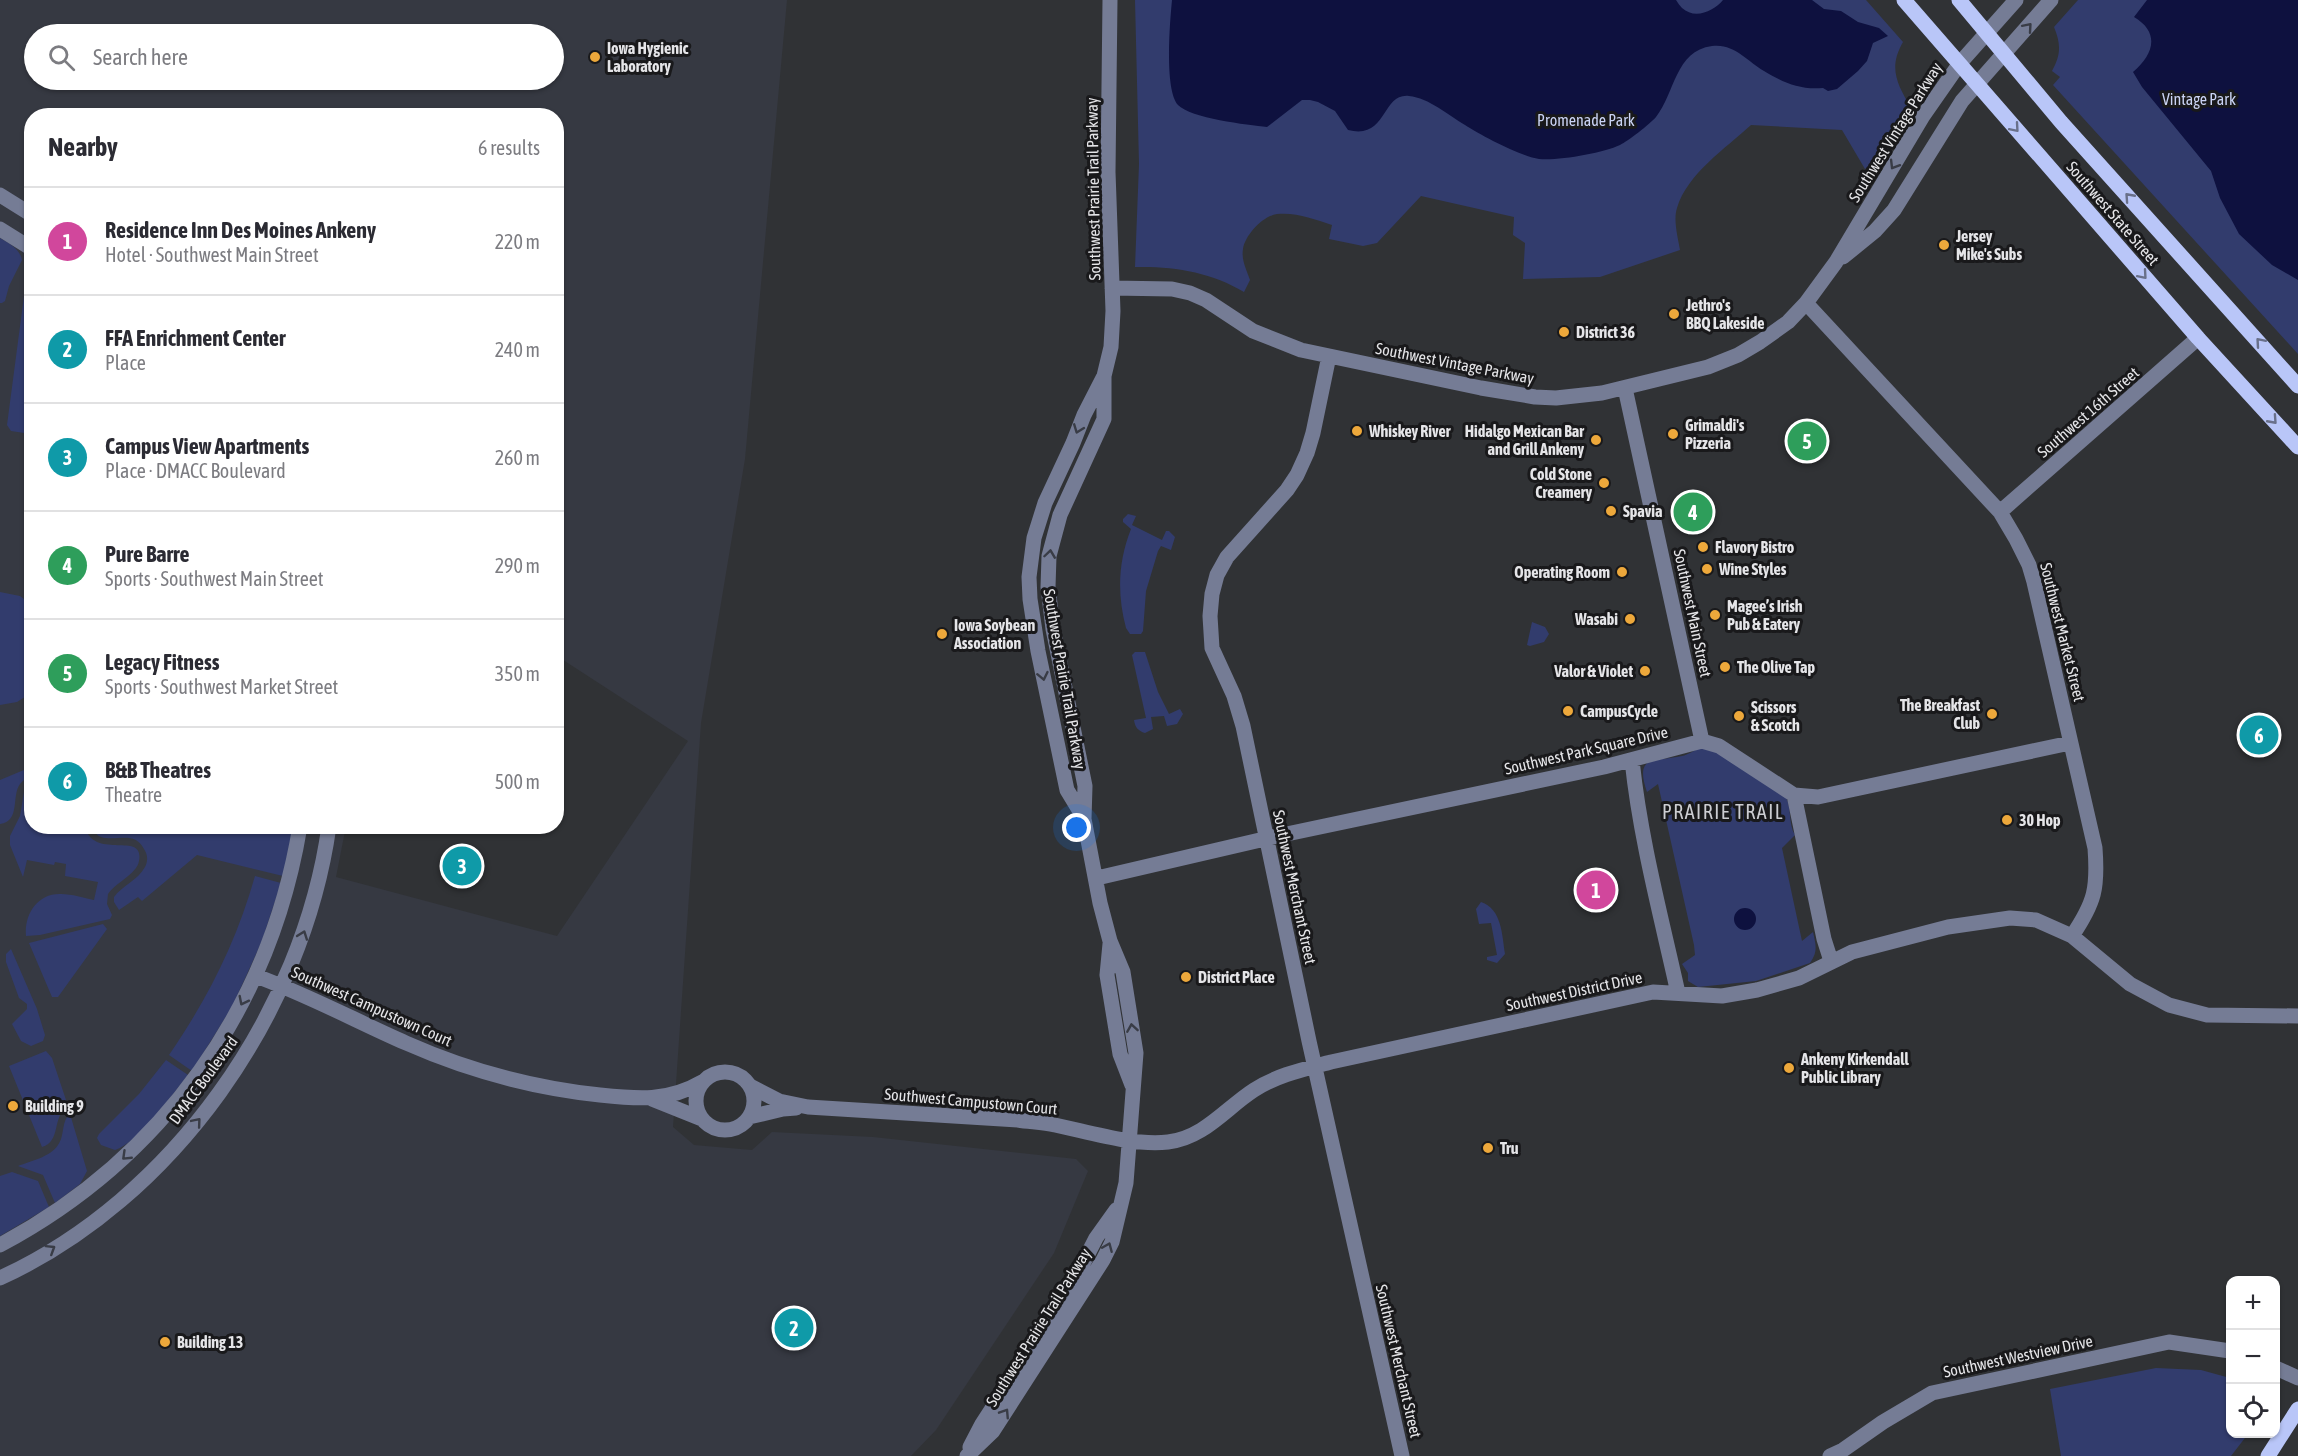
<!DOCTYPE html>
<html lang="en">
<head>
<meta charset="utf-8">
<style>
  :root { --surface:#fff; --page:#f2f2f3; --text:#2b2b33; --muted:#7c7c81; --line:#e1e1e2; --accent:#826337 }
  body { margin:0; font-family:"Asap Condensed",sans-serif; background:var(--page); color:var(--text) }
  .controls { position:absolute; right:18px; bottom:18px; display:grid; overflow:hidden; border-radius:12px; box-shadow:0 2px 4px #0004 }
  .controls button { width:54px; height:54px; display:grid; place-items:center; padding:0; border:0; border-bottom:2px solid var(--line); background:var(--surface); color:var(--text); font:30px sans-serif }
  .you { position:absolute; left:1077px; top:828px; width:21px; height:21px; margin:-15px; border:4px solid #fff; border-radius:50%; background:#1a73e8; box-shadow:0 0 0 9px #1a73e833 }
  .badge { display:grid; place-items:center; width:39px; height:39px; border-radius:50%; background:var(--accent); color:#fff; font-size:20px; font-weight:700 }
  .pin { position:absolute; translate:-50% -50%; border:3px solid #fff; box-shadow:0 2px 6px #0006 }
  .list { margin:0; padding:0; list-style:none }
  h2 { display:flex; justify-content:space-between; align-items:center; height:78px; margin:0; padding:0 24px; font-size:26px }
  h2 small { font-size:20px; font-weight:400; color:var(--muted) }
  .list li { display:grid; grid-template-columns:39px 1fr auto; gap:18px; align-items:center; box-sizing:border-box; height:108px; padding:0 24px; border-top:2px solid var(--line) }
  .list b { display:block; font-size:22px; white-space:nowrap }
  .list p { margin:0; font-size:20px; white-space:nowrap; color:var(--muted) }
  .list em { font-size:20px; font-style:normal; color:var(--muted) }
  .icon { flex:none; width:33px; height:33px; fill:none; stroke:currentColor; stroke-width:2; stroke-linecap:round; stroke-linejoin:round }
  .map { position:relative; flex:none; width:2298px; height:1456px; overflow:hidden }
  .search { position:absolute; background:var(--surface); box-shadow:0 2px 4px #0004; left:24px; top:24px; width:540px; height:66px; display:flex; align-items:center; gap:15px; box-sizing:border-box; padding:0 21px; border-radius:33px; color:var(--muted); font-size:22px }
  .panel { position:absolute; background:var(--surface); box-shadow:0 2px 4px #0004; left:24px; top:108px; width:540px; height:726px; border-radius:24px }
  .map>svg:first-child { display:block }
</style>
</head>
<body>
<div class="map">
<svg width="2298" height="1456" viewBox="0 0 2298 1456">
  <rect width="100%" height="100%" fill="#303235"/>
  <path fill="#363942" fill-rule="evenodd" d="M0 0H787L745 459 701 723 673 1127 694 1145 752 1150 772 1132 873 1137 1076 1159 1088 1171 1054 1253 936 1430 911 1456H0ZM34 34H554V80H34ZM32 116H556L557 656 688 741 557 936 336 877 346 826H32Z"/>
  <path fill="#323c6d" d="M1135 0H1866L1903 42C1888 68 1897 84 1911 108L1874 162 1865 169 1842 130 1751 125C1726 148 1687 174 1677 208 1673 220 1678 238 1680 250L1600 277 1523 279 1525 243 1513 235 1514 217 1421 196 1377 243 1363 246 1329 239 1332 225C1314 219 1296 212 1277 214 1263 216 1245 235 1243 249 1241 260 1247 271 1250 280L1244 292C1211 272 1173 266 1135 267L1139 164Z
    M2078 0H2298V354L2053 85 2060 77 2052 71C2061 55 2061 44 2054 27Z
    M0 238C9 243 20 249 22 260L9 286 5 301 2 303H0Z
    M31 283V434L11 431 7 425 24 296Z
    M1128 514 1136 516 1132 525 1162 540 1166 531H1169L1175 537 1171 550 1161 546 1158 551 1146 591 1143 631 1141 634H1130L1126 628C1117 594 1118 562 1131 529L1123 522V519Z
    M0 592 20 596 32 605 31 693 17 702 0 705Z
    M1532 622 1545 627 1549 634 1544 642 1530 646 1527 645Z
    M1135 652H1145L1158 692 1169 714 1180 709 1183 714 1177 724 1167 726 1164 716 1151 717 1153 729 1145 733C1138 731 1135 727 1134 720L1146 718 1132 655Z
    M1700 748H1711L1786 797C1792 809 1788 824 1795 835L1782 848 1802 941 1813 932C1816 945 1818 952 1810 963L1756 981 1698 987 1688 981V973L1682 964 1695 955 1694 945 1658 784 1647 792C1633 752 1659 762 1682 756 1688 755 1694 750 1700 748Z
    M31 767V774C28 777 23 780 20 784 11 796 21 821 0 824V780Z
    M31 783 32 826 85 827C94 861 145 830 139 861 137 874 115 883 108 894L107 904 112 915 110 919 40 935 26 936C24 915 37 893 61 894 72 894 84 898 94 900L98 882 65 876 66 864 55 862 54 865 27 860 23 877 10 845V836L20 816 24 792Z
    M92 827H293L283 876 197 855 142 901 138 897 119 910 114 902V897C122 886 138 880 145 867 148 861 148 855 144 849 134 830 117 842 101 837 96 835 94 831 92 827Z
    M255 876 281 883 262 941 232 1007 192 1071 169 1055C208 998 236 943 255 876Z
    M1481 902C1502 909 1502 935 1505 954L1497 963 1487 960V957L1497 955 1491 923 1479 924 1476 909Z
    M103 924 107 929 58 997H52L29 943Z
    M11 949 37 1009 45 1035 43 1041 31 1046 21 1041 12 1024 27 1009V1004L19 998 6 962V954Z
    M46 1051 52 1058 68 1106C51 1117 62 1141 42 1147L9 1066Z
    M166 1060 188 1075C172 1095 138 1143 115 1150L101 1145 97 1138 99 1134 139 1094Z
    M70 1114 87 1171 80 1184 55 1203 43 1175 18 1166C31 1161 50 1157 58 1145 65 1136 61 1121 70 1114Z
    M12 1172 38 1181 49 1207 0 1236V1176Z
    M2156 1368 2201 1370 2230 1378V1434H2248L2231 1456H2061L2050 1389Z"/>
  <path fill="#0e113f" d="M1172 0H1676C1678 3 1680 6 1682 8 1695 20 1714 11 1723 0H1812L1824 9 1841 11 1858 22 1879 28 1888 36 1873 43 1867 61 1858 71 1837 89 1828 91 1823 88C1800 90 1784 83 1764 71 1747 61 1734 43 1712 46 1675 51 1675 93 1656 117 1650 124 1628 141 1620 145 1603 153 1558 161 1539 159 1520 156 1482 136 1465 125 1448 115 1429 98 1409 96 1381 93 1388 140 1348 130L1335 111 1318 102 1310 100H1302L1267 127C1248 125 1190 118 1178 105 1164 89 1170 21 1172 0Z
    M2147 0H2298V280L2272 265 2239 234 2220 198 2211 171 2142 87 2133 72C2153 55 2161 33 2134 17Z
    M1734 919a11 11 0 1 1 22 0a11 11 0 1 1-22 0Z"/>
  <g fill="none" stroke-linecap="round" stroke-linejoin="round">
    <path stroke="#757c95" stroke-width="15" d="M0 195 32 215
      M0 229 32 249
      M1843 257 1875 231 1894 210 1962 101 2051 0
      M1112 288 1172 289 1190 293 1206 300 1253 331 1301 350 1481 388 1535 397 1556 398 1602 393 1708 367 1738 355 1760 342 1788 322 1806 303 1836 262 1923 116 1960 63 2016 0
      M1806 303 2000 512 2016 539 2029 565 2034 582 2095 848C2098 888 2095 902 2072 936
      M1329 356 1313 433 1307 453 1297 475 1287 490 1227 557 1217 575 1212 594 1210 616 1212 648 1234 696 1243 726 1309 1041 1402 1456
      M1625 388 1702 741
      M2000 512 2198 338
      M1632 760C1640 838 1661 916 1678 993
      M1794 795 1824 939 1831 961
      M1084 818 1067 790 1038 651 1030 599 1029 577 1034 538 1045 503 1073 443 1084 415 1104 376 1111 347 1113 311 1108 172 1110 0
      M1097 878 1282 835 1604 767 1702 741 1719 746 1794 795 1818 797 2070 743
      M1110 944 1107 975 1120 1054 1132 1085
      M256 976C308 995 356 1021 406 1043 467 1070 534 1088 600 1095 637 1099 668 1102 702 1082
      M696 1101a29 29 0 1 1 58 0a29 29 0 1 1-58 0Z
      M750 1086 779 1101 808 1107 1018 1120C1030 1122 1043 1122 1055 1125 1089 1132 1133 1146 1168 1142 1204 1138 1226 1108 1254 1090 1277 1075 1305 1069 1331 1062L1653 992 1722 996 1757 990 1799 978 1852 952 1948 927 2010 918 2036 920 2072 936 2130 984 2169 1005 2207 1015 2298 1016
      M652 1099 702 1119
      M749 1117 783 1109 796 1108
      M0 1245C163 1158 270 1008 300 826
      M0 1278C173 1199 303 1013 329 826
      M2276 1368 2298 1378
      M970 1447 982 1424 1071 1287 1096 1238 1116 1210
      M967 1456 993 1431 1103 1260 1112 1242 1126 1183 1136 1053 1123 972 1110 941 1100 903 1084 819 1085 786 1053 629 1048 587 1049 556 1060 515 1104 419V376
      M1830 1456 1843 1450 1883 1422 1932 1393 2169 1342 2230 1351"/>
    <path stroke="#b9c6f8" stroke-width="15" d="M1904 0 2198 338 2298 447
      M1959 0 2061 122 2298 386
      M2268 1456 2298 1409"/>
  </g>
  <defs><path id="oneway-chevron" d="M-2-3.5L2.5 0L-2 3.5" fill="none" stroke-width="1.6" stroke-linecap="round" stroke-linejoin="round" transform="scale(1.5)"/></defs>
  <g stroke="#393c46">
    <use href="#oneway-chevron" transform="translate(2028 27) rotate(-49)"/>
    <use href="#oneway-chevron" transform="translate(1894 165) rotate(121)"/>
    <use href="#oneway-chevron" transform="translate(1078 429) rotate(111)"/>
    <use href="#oneway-chevron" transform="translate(1050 554) rotate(-82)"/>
    <use href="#oneway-chevron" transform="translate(1043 676) rotate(78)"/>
    <use href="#oneway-chevron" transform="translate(303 935) rotate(-70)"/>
    <use href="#oneway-chevron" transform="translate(243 1001) rotate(117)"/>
    <use href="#oneway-chevron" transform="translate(1132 1028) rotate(-99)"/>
    <use href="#oneway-chevron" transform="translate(197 1122) rotate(-50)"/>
    <use href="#oneway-chevron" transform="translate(126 1156) rotate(136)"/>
    <use href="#oneway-chevron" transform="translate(1108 1247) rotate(-67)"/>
    <use href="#oneway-chevron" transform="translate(51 1249) rotate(-32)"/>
    <use href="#oneway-chevron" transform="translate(1005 1413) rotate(-57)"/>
  </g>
  <g stroke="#69708a">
    <use href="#oneway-chevron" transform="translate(2015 128) rotate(49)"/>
    <use href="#oneway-chevron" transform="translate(2129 197) rotate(-132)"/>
    <use href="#oneway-chevron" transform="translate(2143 275) rotate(49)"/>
    <use href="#oneway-chevron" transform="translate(2260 342) rotate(-131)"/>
    <use href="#oneway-chevron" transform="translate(2273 420) rotate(48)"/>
  </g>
  <g fill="#eda83b" stroke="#19191b" stroke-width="2">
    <circle cx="595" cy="57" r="6"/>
    <circle cx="1944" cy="245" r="6"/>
    <circle cx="1674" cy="314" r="6"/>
    <circle cx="1564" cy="332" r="6"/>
    <circle cx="1357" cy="431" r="6"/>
    <circle cx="1673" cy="434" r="6"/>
    <circle cx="1596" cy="440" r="6"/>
    <circle cx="1604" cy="483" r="6"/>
    <circle cx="1611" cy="511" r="6"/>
    <circle cx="1703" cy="547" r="6"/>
    <circle cx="1707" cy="569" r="6"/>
    <circle cx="1622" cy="572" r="6"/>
    <circle cx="1715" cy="615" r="6"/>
    <circle cx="1630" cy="619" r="6"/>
    <circle cx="942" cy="634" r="6"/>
    <circle cx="1725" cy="667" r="6"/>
    <circle cx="1645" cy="671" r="6"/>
    <circle cx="1568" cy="711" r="6"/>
    <circle cx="1992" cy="714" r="6"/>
    <circle cx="1739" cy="716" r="6"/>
    <circle cx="2007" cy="820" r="6"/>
    <circle cx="1186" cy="977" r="6"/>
    <circle cx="1789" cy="1068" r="6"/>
    <circle cx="13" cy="1106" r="6"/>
    <circle cx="1488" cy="1148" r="6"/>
    <circle cx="165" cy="1342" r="6"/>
  </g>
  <g text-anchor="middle" stroke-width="6" stroke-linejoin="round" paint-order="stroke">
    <g font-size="16" font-weight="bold" fill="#e5e5e8" stroke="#19191b" text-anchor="start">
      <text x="607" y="54">Iowa Hygienic<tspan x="607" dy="18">Laboratory</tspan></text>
      <text x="1956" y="242">Jersey<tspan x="1956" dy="18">Mike's Subs</tspan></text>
      <text x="1686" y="311">Jethro's<tspan x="1686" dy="18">BBQ Lakeside</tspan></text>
      <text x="1576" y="338">District 36</text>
      <text x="1685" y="431">Grimaldi's<tspan x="1685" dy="18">Pizzeria</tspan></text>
      <text x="1369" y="437">Whiskey River</text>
      <text x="1584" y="437" text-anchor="end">Hidalgo Mexican Bar<tspan x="1584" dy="18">and Grill Ankeny</tspan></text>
      <text x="1592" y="480" text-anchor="end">Cold Stone<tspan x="1592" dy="18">Creamery</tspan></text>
      <text x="1623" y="517">Spavia</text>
      <text x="1715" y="553">Flavory Bistro</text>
      <text x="1719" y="575">Wine Styles</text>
      <text x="1610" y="578" text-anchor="end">Operating Room</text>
      <text x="1727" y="612">Magee’s Irish<tspan x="1727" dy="18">Pub &amp; Eatery</tspan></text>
      <text x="1618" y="625" text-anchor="end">Wasabi</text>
      <text x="954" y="631">Iowa Soybean<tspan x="954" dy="18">Association</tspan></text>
      <text x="1737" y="673">The Olive Tap</text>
      <text x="1633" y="677" text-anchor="end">Valor &amp; Violet</text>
      <text x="1980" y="711" text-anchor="end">The Breakfast<tspan x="1980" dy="18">Club</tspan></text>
      <text x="1751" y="713">Scissors<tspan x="1751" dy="18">&amp; Scotch</tspan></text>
      <text x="1580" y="717">CampusCycle</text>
      <text x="2019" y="826">30 Hop</text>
      <text x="1198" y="983">District Place</text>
      <text x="1801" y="1065">Ankeny Kirkendall<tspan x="1801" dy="18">Public Library</tspan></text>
      <text x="25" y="1112">Building 9</text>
      <text x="1500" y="1154">Tru</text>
      <text x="177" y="1348">Building 13</text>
    </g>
    <g font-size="16" fill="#cad3f4" stroke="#19191b">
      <text x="2199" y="105">Vintage Park</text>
      <text x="1586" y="126">Promenade Park</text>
    </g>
    <g font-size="16" fill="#e5e5e8" stroke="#19191b">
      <text transform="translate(1895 132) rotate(-58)" y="6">Southwest Vintage Parkway</text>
      <text transform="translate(1093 189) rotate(-91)" y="6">Southwest Prairie Trail Parkway</text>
      <text transform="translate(2113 213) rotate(49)" y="6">Southwest State Street</text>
      <text transform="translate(1455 363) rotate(11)" y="6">Southwest Vintage Parkway</text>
      <text transform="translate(2088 412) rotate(-41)" y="6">Southwest 16th Street</text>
      <text transform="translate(1693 613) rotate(78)" y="6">Southwest Main Street</text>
      <text transform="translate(2063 632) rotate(76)" y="6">Southwest Market Street</text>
      <text transform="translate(1065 679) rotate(80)" y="6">Southwest Prairie Trail Parkway</text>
      <text transform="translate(1586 750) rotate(-13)" y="6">Southwest Park Square Drive</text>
      <text transform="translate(1295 887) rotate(78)" y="6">Southwest Merchant Street</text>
      <text transform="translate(1574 991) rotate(-12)" y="6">Southwest District Drive</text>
      <text transform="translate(372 1006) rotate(24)" y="6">Southwest Campustown Court</text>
      <text transform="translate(203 1080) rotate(-54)" y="6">DMACC Boulevard</text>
      <text transform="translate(971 1101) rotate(5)" y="6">Southwest Campustown Court</text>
      <text transform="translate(1038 1327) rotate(-58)" y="6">Southwest Prairie Trail Parkway</text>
      <text transform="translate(2018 1356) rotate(-12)" y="6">Southwest Westview Drive</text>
      <text transform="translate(1399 1361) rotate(77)" y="6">Southwest Merchant Street</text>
    </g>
    <g font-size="20" letter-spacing="1.5" fill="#cccdd2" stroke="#19191b">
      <text x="1723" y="819">PRAIRIE TRAIL</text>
    </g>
  </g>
</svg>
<div class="controls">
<button>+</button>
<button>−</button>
<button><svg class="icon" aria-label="locate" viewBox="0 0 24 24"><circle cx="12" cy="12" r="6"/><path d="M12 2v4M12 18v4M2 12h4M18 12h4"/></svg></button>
</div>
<div class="you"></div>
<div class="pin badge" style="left:1596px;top:890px;background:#d1479c">1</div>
<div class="pin badge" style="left:794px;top:1328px;background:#0f9aa8">2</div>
<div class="pin badge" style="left:462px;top:866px;background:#0f9aa8">3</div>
<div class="pin badge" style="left:1693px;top:512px;background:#2e9e5b">4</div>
<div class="pin badge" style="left:1807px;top:441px;background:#2e9e5b">5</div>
<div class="pin badge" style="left:2259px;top:735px;background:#0f9aa8">6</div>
<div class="search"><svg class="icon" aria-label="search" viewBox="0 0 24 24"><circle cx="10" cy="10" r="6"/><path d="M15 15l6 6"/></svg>Search here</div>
<section class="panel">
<h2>Nearby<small>6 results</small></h2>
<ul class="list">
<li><span class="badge" style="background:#d1479c">1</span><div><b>Residence Inn Des Moines Ankeny</b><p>Hotel · Southwest Main Street</p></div><em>220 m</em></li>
<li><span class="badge" style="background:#0f9aa8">2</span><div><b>FFA Enrichment Center</b><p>Place</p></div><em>240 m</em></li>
<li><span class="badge" style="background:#0f9aa8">3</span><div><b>Campus View Apartments</b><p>Place · DMACC Boulevard</p></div><em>260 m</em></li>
<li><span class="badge" style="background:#2e9e5b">4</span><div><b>Pure Barre</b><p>Sports · Southwest Main Street</p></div><em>290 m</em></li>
<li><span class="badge" style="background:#2e9e5b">5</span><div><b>Legacy Fitness</b><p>Sports · Southwest Market Street</p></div><em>350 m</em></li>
<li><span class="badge" style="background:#0f9aa8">6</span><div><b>B&amp;B Theatres</b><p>Theatre</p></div><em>500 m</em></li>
</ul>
</section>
</div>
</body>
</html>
